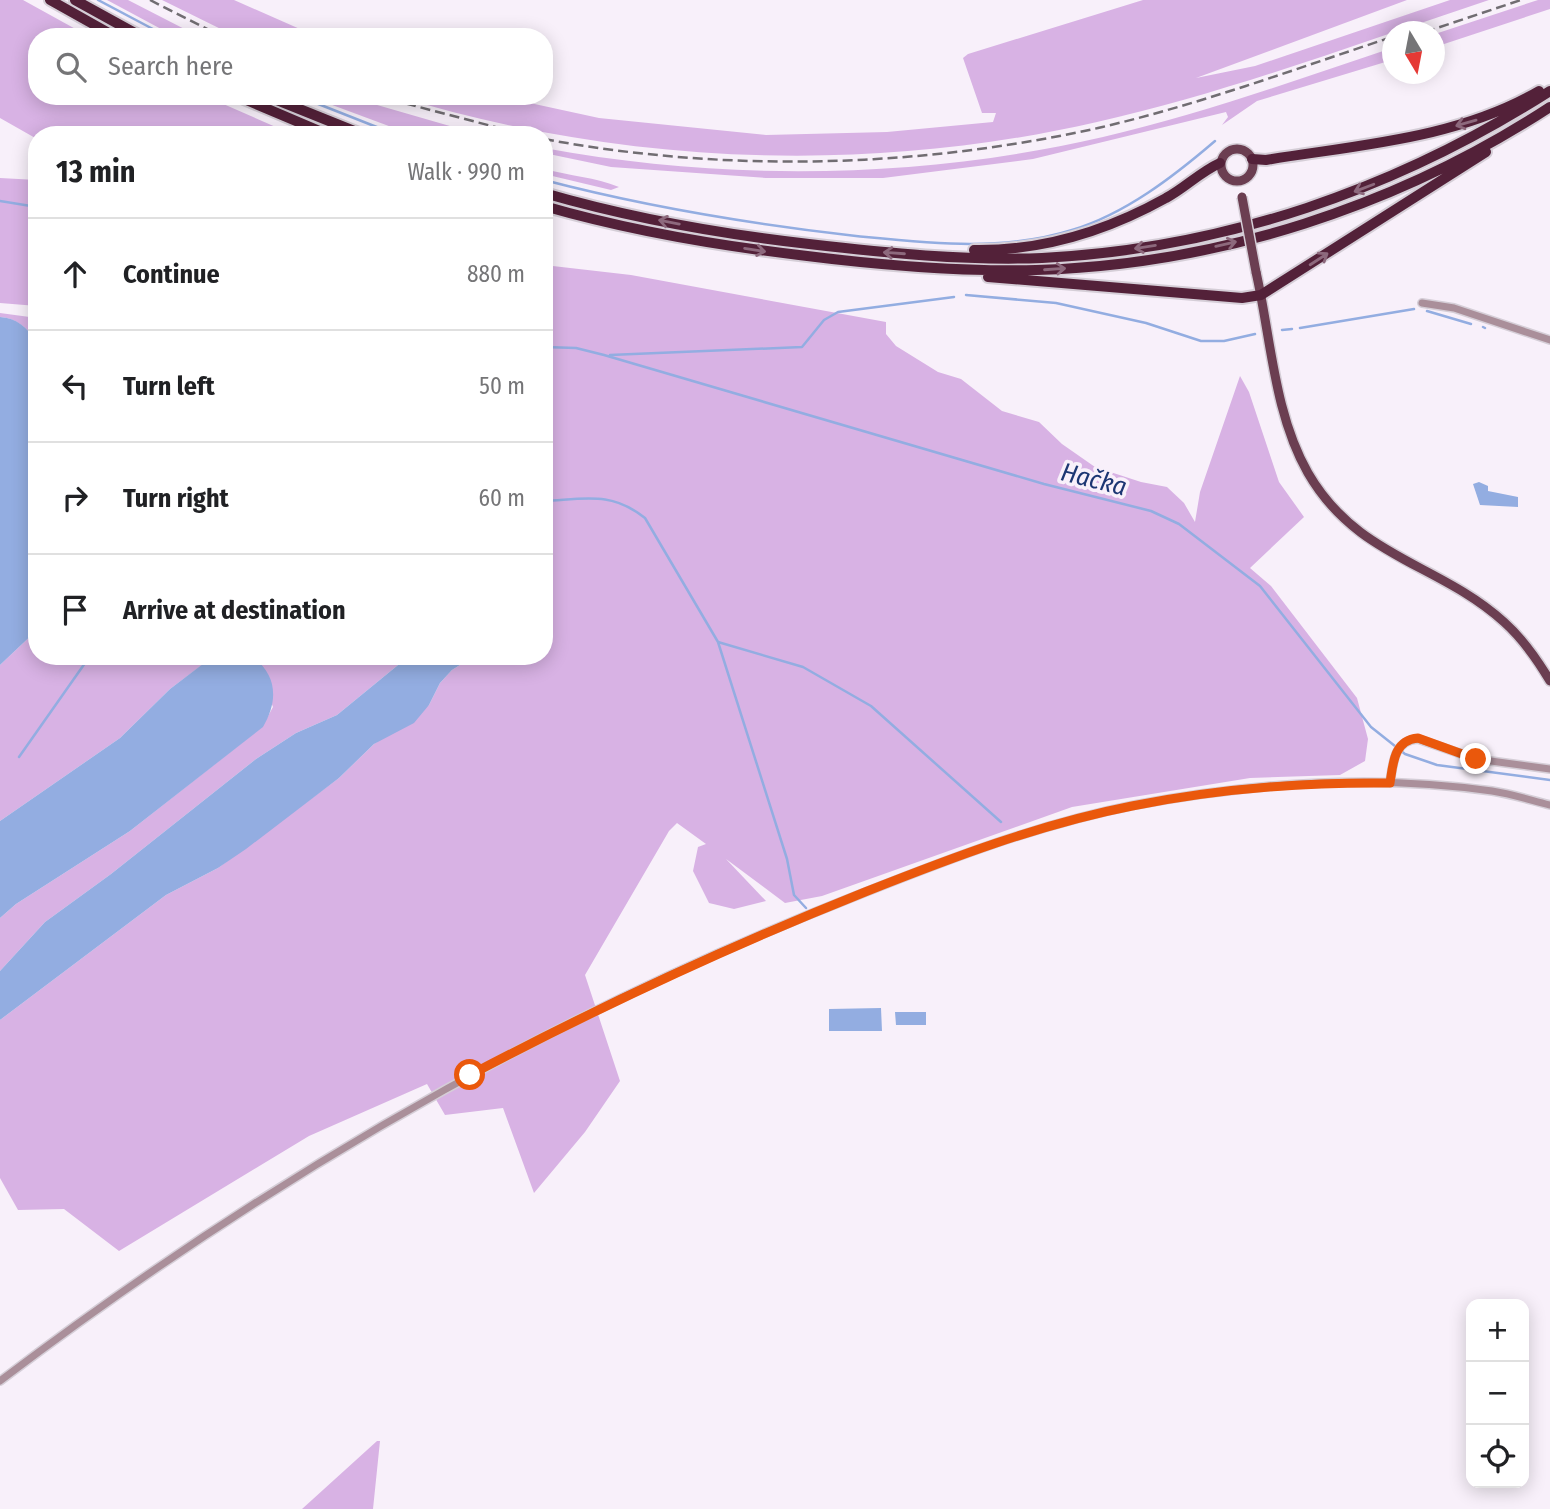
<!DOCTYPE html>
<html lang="en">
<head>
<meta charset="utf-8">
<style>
  :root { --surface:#fff; --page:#f2f2f2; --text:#202124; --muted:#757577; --line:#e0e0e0 }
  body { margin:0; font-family:"Fira Sans Condensed",sans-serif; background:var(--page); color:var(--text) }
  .controls { position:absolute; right:21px; bottom:21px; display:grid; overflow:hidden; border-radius:14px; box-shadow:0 4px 18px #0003 }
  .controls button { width:63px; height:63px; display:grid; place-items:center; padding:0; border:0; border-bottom:2px solid var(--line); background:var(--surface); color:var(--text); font:35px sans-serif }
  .compass { position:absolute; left:1382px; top:21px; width:63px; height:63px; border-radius:50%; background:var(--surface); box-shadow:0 4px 18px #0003; rotate:170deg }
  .stop { position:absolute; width:21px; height:21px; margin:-16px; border:5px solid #ea580c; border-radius:50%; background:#fff }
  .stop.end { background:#ea580c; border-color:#fff; box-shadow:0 2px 7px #0008 }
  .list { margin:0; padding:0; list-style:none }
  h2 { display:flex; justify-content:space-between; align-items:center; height:91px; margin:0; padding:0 28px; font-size:30px }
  h2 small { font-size:23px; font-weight:400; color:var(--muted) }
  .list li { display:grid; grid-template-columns:46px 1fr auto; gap:21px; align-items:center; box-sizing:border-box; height:112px; padding:0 28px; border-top:2px solid var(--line) }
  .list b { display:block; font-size:26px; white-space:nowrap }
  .list em { font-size:23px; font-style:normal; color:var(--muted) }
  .icon { flex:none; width:38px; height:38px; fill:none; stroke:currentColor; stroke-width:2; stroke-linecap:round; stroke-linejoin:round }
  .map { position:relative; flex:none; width:1550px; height:1509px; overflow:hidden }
  .search { position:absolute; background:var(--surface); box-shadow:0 4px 18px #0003; left:28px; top:28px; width:525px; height:77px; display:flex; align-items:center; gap:18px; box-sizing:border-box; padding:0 24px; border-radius:28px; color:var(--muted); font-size:26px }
  .panel { position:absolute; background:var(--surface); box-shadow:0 4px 18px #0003; left:28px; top:126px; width:525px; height:539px; border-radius:28px }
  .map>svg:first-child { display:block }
</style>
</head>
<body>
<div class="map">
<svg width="1550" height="1509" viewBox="0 0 1550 1509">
  <rect width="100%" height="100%" fill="#f8f0fa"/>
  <path fill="#d8b2e4" d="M0 0H23L90 37H37V96H205L294 135H37V139L0 118Z
    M107 0H128L200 37H176Z
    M162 0H234L318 37H237Z
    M1143 0H1407L1196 78 1255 66 1450 0H1489C1359 43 1230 92 1097 122 866 175 623 165 396 96H498L599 118 766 135 887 132 993 122 996 113H982L963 58 968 54Z
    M1538 0H1550V9L1435 47V34Z
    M1392 48V60L1257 101 1222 125 1228 117 1226 112 1033 159 883 178H766L611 167 544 153V148C728 182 921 179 1103 137 1201 114 1297 80 1392 48Z
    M308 96H346L481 135H413Z
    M544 169C570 176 595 177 619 187L611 190 544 174Z
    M0 178 37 180V306L0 303Z
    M544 265 631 275 886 322V334L896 346 938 372 961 379 1002 411 1039 422 1062 444 1095 467 1141 482 1167 487 1184 503 1195 522 1200 492 1240 376 1249 392 1279 482 1304 517 1250 568 1271 586 1357 698 1368 739 1365 761 1340 775 1250 778 1072 807 822 896 785 903 726 859 766 901 734 909 709 903 693 871 698 847 706 844 677 823 669 831 585 975 620 1081 585 1132 534 1193 503 1108 445 1115 427 1084 309 1136 119 1251 64 1209 18 1210 0 1178V1020L166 895 218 868 339 778 374 744 429 705 440 683 452 670 474 656H544V609L549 602 544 573Z
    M0 313 37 318V341C27 328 16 318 0 317Z
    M37 630V656H214L170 689 120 738 0 821V665Z
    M252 656H409L337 715 296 733 256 759 111 874 45 922 0 971V918L16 904 130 831 262 727 273 707Z
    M377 1441H380L373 1509H302Z"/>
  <path fill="#93ade1" d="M0 317C17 318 27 328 37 341V630L0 665Z
    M1479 482 1488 486V491L1518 497V507L1480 505 1473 484Z
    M252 656C278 676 278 701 263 727L130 831 16 904 0 918V821L120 738 170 689 212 657Z
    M409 656H474L452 670 440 683 429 705 414 723 374 744 339 778 246 849 218 868 166 895 0 1020V971L45 922 111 874 256 759 296 733 337 715Z
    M881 1008 882 1031H829V1009Z
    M895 1012H926V1025H896Z"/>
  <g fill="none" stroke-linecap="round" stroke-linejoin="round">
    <path stroke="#93ade1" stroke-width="2.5" d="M98 0 168 37
      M298 96 397 135
      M544 180C647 207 751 224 856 236 927 243 1003 252 1072 230 1125 214 1173 177 1215 141
      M0 201 37 207
      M966 295 1056 303 1146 323 1201 341H1224L1255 334
      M1427 311 1471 324
      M1483 327 1485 328
      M1300 328 1414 309
      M1282 330 1292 329
      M544 347 576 348 604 355 1044 484 1151 511 1179 524 1260 586 1371 727 1405 754 1437 765 1550 780
      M610 355 802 347 824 320 838 312 954 297
      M544 501C585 499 611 491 645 518L718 642 803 667 871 706 1001 822
      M718 642 787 859 794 895 806 908
      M19 757 90 656"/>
    <g stroke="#d5ced7" stroke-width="10">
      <path id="minor" d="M1422 303 1454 308 1550 340
        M1390 783C1393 763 1394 740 1418 739L1476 759 1550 769
        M0 1381C259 1185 541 1020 843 901 938 863 1034 825 1135 805 1252 783 1374 774 1492 791 1512 794 1530 800 1550 805"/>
    </g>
    <g stroke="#d5ced7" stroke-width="12">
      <path id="major" d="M1221 165a16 16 0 1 1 32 0a16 16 0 1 1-32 0Z
        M1256 272C1271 338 1274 414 1308 473 1357 558 1439 563 1504 622 1523 639 1537 659 1550 681"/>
    </g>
    <g stroke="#d5ced7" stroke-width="14">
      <path id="highway" d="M50 0 116 37
        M75 0 142 37
        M237 96 329 135
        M267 96 364 135
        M1252 159 1266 160C1357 145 1457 139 1539 91
        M544 193C630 218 721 234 809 244 886 253 965 261 1042 258 1224 249 1397 189 1550 91
        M544 206C627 230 714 245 799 255 878 265 957 272 1036 270 1217 265 1399 206 1550 107
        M974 250C1043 251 1105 232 1166 198 1185 188 1200 172 1220 163
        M988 277 1242 298 1261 295 1486 152"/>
    </g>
    <use href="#minor" stroke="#aa8f9a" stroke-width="7"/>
    <use href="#major" stroke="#6b3e51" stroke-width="9"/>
    <use href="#highway" stroke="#532139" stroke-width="10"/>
    <path stroke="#716d72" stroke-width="2.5" stroke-dasharray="10 5" stroke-linecap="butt" d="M150 0 223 37
      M1425 32 1521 0
      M377 96 526 135
      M544 139C726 173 917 168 1098 128 1198 105 1295 69 1392 37"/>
    <g stroke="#d5ced7" stroke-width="12" stroke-linecap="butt">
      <path id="major-bridge" d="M1242 197 1256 272"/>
    </g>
    <use href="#major-bridge" stroke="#6b3e51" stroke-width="9"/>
  </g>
  <defs><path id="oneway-shaft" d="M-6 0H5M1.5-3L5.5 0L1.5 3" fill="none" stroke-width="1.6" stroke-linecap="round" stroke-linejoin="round" transform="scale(1.75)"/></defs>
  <g stroke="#8d697d">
    <use href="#oneway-shaft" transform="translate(1466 123) rotate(164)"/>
    <use href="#oneway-shaft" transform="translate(1364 188) rotate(159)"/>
    <use href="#oneway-shaft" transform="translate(669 222) rotate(-169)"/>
    <use href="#oneway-shaft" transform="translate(1226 244) rotate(-13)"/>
    <use href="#oneway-shaft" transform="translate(1145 247) rotate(171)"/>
    <use href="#oneway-shaft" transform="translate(755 250) rotate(9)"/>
    <use href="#oneway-shaft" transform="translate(894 253) rotate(-176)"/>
    <use href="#oneway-shaft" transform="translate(1319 259) rotate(-33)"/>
    <use href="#oneway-shaft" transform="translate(1055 269) rotate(-4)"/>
  </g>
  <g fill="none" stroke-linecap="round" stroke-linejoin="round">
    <path stroke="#ea580c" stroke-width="9" d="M470 1075C599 1007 730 946 865 892 951 858 1040 824 1132 806 1217 789 1303 782 1390 783 1393 763 1394 740 1418 738L1476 759"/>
  </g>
  <g text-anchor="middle" stroke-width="7" stroke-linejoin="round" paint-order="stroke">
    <g font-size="26" font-style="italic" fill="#1c3673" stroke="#f8f0fa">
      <text transform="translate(1094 479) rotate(14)" y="9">Hačka</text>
    </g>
  </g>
</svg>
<div class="controls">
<button>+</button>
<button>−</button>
<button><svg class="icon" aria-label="locate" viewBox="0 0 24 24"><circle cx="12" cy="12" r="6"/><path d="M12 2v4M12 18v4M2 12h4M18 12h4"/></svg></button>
</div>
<svg class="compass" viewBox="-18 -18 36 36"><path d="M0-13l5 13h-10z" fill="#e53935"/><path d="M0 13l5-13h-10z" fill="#757577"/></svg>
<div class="stop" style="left:470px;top:1075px"></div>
<div class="stop end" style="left:1476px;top:759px"></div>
<div class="search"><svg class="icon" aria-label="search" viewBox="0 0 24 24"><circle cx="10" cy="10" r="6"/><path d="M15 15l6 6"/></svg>Search here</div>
<section class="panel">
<h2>13 min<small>Walk · 990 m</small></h2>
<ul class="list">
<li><svg class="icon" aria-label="ahead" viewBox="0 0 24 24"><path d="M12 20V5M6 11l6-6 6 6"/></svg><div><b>Continue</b></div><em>880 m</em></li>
<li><svg class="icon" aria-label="left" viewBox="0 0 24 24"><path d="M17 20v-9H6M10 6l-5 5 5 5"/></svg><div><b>Turn left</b></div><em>50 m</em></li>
<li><svg class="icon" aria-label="right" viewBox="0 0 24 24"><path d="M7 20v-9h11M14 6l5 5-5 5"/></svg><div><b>Turn right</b></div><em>60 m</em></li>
<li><svg class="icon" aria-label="arrive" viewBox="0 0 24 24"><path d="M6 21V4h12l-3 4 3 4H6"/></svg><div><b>Arrive at destination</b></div></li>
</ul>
</section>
</div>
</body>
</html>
